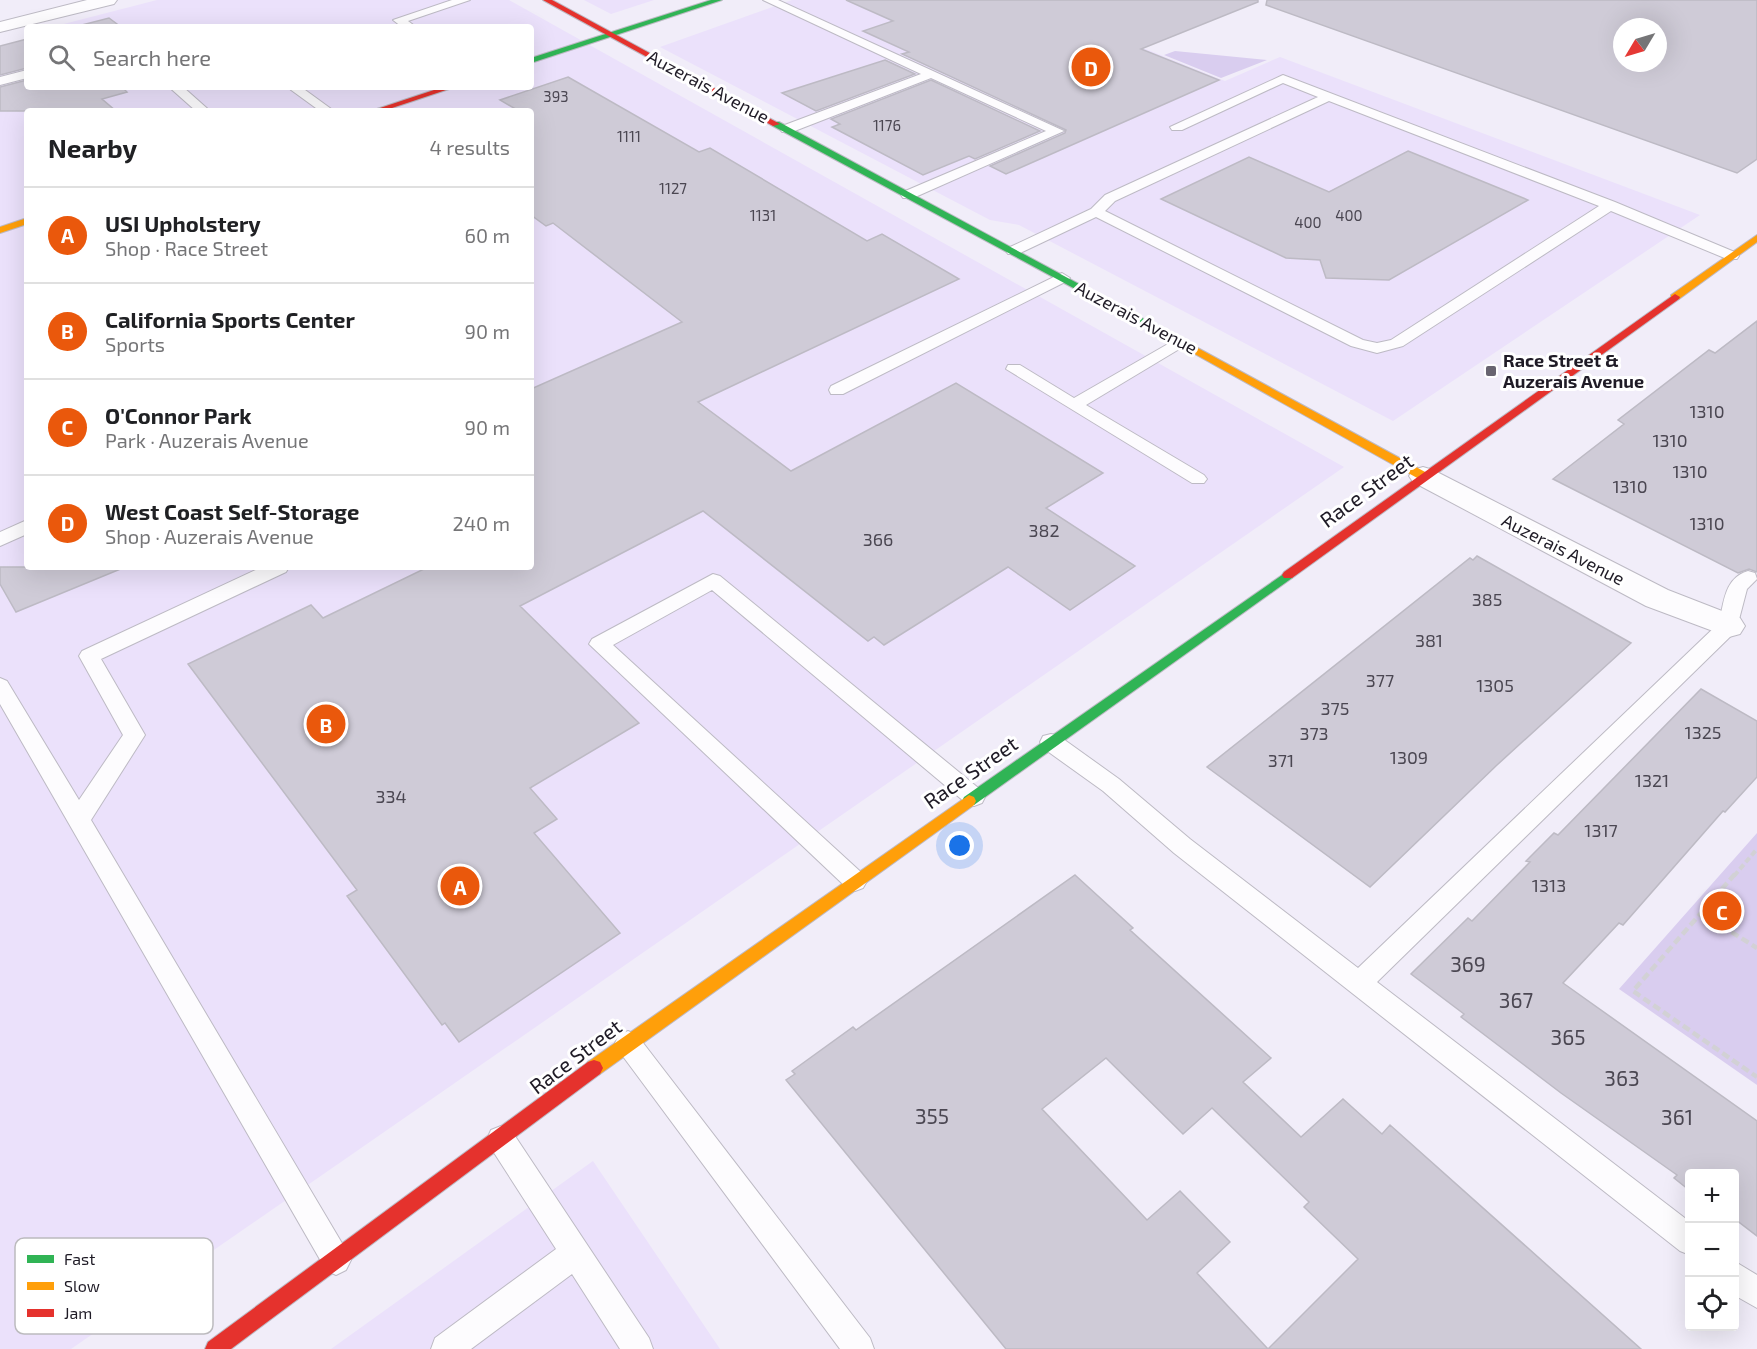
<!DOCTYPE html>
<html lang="en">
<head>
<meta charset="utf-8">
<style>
  :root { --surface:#fff; --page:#f2f2f2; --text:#202124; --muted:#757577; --line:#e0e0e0; --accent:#ea580c }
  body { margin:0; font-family:"Exo 2",sans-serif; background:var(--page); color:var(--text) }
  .controls { position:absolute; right:18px; bottom:18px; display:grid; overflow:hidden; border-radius:6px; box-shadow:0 6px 24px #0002 }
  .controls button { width:54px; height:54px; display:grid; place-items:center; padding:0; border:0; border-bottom:2px solid var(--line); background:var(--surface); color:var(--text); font:30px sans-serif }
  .compass { position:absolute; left:1613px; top:18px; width:54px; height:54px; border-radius:50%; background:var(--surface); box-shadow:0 6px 24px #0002; rotate:232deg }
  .you { position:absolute; left:960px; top:846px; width:21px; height:21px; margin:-15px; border:4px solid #fff; border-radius:50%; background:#1a73e8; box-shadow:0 0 0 9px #1a73e833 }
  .badge { display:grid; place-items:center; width:39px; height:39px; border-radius:50%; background:var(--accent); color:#fff; font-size:20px; font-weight:700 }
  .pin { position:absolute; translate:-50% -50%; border:3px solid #fff; box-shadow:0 2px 6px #0006 }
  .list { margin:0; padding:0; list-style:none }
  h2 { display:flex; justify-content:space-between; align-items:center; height:78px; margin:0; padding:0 24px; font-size:26px }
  h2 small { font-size:20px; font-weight:400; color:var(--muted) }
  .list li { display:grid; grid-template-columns:39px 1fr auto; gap:18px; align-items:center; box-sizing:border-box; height:96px; padding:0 24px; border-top:2px solid var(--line) }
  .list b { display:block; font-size:22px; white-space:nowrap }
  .list p { margin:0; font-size:20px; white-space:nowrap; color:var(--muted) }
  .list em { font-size:20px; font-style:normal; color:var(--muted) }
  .icon { flex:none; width:33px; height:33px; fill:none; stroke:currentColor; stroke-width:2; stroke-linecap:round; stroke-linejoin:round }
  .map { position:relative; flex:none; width:1757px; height:1349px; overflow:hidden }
  .search { position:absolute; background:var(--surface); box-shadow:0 6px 24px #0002; left:24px; top:24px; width:510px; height:66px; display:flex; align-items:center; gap:15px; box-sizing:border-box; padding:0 21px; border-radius:6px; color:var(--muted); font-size:22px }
  .panel { position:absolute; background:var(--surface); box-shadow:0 6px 24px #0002; left:24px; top:108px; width:510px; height:462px; border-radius:6px }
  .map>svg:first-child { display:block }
</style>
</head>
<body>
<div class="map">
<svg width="1757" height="1349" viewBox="0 0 1757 1349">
  <rect width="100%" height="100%" fill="#f1edf9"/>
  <path fill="#ebe1fb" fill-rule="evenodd" d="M157 0H509L1344 467 71 1349H0V47L27 40V87H531V27H52ZM27 111H531V567H27Z
    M584 0H654L611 14Z
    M792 0H1024L1225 81 1280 57 1700 215 1393 421 1019 225 990 220 660 47Z
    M593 1161 720 1349H331Z"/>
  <path fill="#d9cdef" d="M1175 51 1267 60 1221 78 1164 55Z
    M1757 833V1085L1619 989Z"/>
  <path fill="#cfcbd7" stroke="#bdbac4" stroke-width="1.5" fill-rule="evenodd" d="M846 0H1258V2L1141 49 1219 80 1006 174 990 166 1065 133 1066 130 902 54 909 52 863 31 893 21Z
    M1267 0H1757V159L1737 173 1266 5ZM1622 27H1658V63H1622Z
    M109 18 121 27H74Z
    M27 39V68L0 75V46Z
    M885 60 915 74 816 111 782 93Z
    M568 77 699 152 710 148 867 241 882 234 959 279 698 402 791 471 956 383 1103 473 1046 508 1135 566 1070 610 1008 567 884 645 874 637 868 641 703 511 520 606 639 723 530 788 557 819 534 833 620 933 459 1042 445 1023 442 1025 347 896 357 890 188 664 311 605 323 618 428 567H531V389L682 322 553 223 546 226 531 215V111H519L500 100Z
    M27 80V87H122L127 92 102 99 116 111H0V87Z
    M931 80 1040 131 975 159 969 156 923 175 832 127 840 124 831 119Z
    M1408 151 1528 200 1389 280 1326 278 1320 260 1286 258 1161 199 1249 157 1329 192Z
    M1757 321V572L1749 569 1738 573 1553 479 1624 424 1618 420 1709 350 1715 353Z
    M1477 556 1631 643 1497 765 1370 887 1207 767 1470 558 1473 560Z
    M0 567H123V568L16 612 0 584Z
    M1701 689 1757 721V777L1725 812 1723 811 1623 925 1619 923 1563 983 1757 1121V1236L1736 1220 1734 1222V1173H1689V1190L1674 1178 1677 1175 1561 1093 1461 1017 1464 1014 1411 974 1468 918 1472 921 1530 862 1526 861 1554 833 1558 835Z
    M1075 875 1133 928 1130 930 1271 1058 1243 1082 1301 1137 1343 1099 1382 1134 1390 1125 1641 1349H1006L786 1080 795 1074 792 1071 853 1027 856 1030ZM1106 1058 1183 1134 1212 1108 1309 1202 1304 1207 1358 1259 1268 1349 1197 1273 1230 1242 1180 1191 1147 1220 1042 1109Z"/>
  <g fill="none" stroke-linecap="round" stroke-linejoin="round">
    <g stroke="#bdbac4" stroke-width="2">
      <path id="lane" d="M452 0H470L408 21 416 27H402L393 20Z
        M763 0H778L1064 131 913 198H903L901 195 903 192 1046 131 931 78 792 132H782L780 129 782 126 921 74Z
        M27 70V78L0 85V77Z
        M1283 75 1615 202 1737 253 1739 256 1737 259H1727L1611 211 1403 346 1377 353 1351 346 1096 217 1018 254H1008L1006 251 1008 248 1091 209 1105 195 1318 97 1283 83 1182 130H1172L1170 127ZM1329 101 1599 206 1391 340 1377 343 1363 340 1105 211 1115 201Z
        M169 87H183L210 111H196Z
        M287 87H301L334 111H320Z
        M1062 273 1070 278 1067 281 843 394H831L829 390 831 386Z
        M1180 337 1188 342 1186 345 1086 405 1204 475 1207 479 1204 483H1192L1006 369 1008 365H1020L1074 398Z
        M27 520V534L0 546V532Z
        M262 567H289L286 572 101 659 145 735 91 820 346 1250 351 1260 346 1270 336 1275 326 1270 0 704V678L7 681 79 800 123 735 79 656 82 651Z
        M1748 571 1755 573 1757 579 1747 589 1736 631 1377 982 1690 1222V1255L1680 1251 1174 853 1103 791 1043 748 1040 742 1043 736 1051 734 1059 736 1119 779 1190 839 1358 968 1719 623C1724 603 1724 578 1748 571Z
        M713 574 720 576 982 791 985 797 982 803 974 806 966 803 712 590 613 645 863 874 867 881 863 888 855 891 847 888 589 644 592 639Z
        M628 1031 637 1035 870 1338 874 1349H840L619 1051 615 1043 619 1035Z
        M501 1126 511 1130 649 1338 653 1349H620L572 1274 471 1349H431L435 1338 556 1249 491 1148 487 1139 491 1130Z
        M1734 1261 1757 1275V1308L1734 1295Z"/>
    </g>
    <g stroke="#bdbac4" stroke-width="2">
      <path id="street" d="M87 0H117L114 4 0 32V22Z
        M1423 467 1433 470 1668 590 1740 618 1745 626 1740 634 1729 637 1646 606 1413 482 1409 476 1413 470Z"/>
    </g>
    <g stroke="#bdbac4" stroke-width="2">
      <path id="fast" d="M711 0H722L531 63V58Z
        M773 122H779L1177 337 1172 340 1168 339 773 126Z
        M1288 571 1292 572 1294 575 1292 578 974 805H964L962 801 964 797Z"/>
    </g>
    <g stroke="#bdbac4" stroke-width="2">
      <path id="slow" d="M27 218V224L0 233V227Z
        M1757 235V242L1679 299H1671V295Z
        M1172 334 1427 473 1429 476 1423 480 1419 479 1168 339 1167 337Z
        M969 795 974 797 976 801 974 805 600 1074 594 1076 588 1074 585 1068 588 1062Z"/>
    </g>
    <g stroke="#bdbac4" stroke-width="2">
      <path id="jam" d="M543 0H552L780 124 773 126Z
        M443 87H455L383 111H371Z
        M1675 294 1680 297 1679 299 1292 578H1284L1282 575 1284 572Z
        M594 1060 600 1062 603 1068 600 1074 231 1349H205L208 1342 588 1062Z"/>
    </g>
    <path stroke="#d2d1d5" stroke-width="4" stroke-dasharray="6 3" stroke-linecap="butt" d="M1734 876 1757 849"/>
    <path stroke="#d2d1d5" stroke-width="4.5" stroke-dasharray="8 4" stroke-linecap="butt" d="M1735 874 1633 991 1757 1077
      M1701 913 1757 948"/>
    <use href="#lane" fill="#fdfcfe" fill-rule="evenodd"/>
    <use href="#street" fill="#fdfcfe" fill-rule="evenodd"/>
    <use href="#fast" fill="#30b455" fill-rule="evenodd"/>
    <use href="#slow" fill="#ff9f0a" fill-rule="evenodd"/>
    <use href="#jam" fill="#e5322d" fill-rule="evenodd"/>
  </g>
  <rect fill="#686470" stroke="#fff" stroke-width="2" x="1485" y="365" width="12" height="12" rx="3"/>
  <g text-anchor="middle" stroke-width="6" stroke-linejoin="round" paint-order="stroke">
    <g font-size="15" fill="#4b4752">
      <text x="556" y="102">393</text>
      <text x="887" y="131">1176</text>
      <text x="629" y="142">1111</text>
      <text x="673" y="194">1127</text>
      <text x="763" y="221">1131</text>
      <text x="1349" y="221">400</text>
      <text x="1308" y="228">400</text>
    </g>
    <g font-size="18" fill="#1f1b26" stroke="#fff">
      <text transform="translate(708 87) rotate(28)" y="6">Auzerais Avenue</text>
      <text transform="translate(1136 318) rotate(28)" y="6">Auzerais Avenue</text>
      <text transform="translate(1563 550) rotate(27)" y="6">Auzerais Avenue</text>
    </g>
    <g font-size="18" font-weight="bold" fill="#1f1b26" stroke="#fff" text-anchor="start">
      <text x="1503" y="367">Race Street &amp;<tspan x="1503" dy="21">Auzerais Avenue</tspan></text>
    </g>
    <g font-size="18" fill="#4b4752">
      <text x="1707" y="418">1310</text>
      <text x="1670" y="447">1310</text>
      <text x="1690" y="478">1310</text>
      <text x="1630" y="493">1310</text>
      <text x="1707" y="530">1310</text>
      <text x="1044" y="537">382</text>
      <text x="878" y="546">366</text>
      <text x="1487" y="606">385</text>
      <text x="1429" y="647">381</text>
      <text x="1380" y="687">377</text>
      <text x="1495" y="692">1305</text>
      <text x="1335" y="715">375</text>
      <text x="1703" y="739">1325</text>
      <text x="1314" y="740">373</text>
      <text x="1409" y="764">1309</text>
      <text x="1281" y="767">371</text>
      <text x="1652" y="787">1321</text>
      <text x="391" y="803">334</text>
      <text x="1601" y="837">1317</text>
      <text x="1549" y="892">1313</text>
    </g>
    <g font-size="21" fill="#1f1b26" stroke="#fff">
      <text transform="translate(1367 491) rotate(-36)" y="7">Race Street</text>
      <text transform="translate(971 773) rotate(-35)" y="7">Race Street</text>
      <text transform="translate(576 1057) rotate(-37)" y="7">Race Street</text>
    </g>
    <g font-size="21" fill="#4b4752">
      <text x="1468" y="972">369</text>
      <text x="1516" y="1008">367</text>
      <text x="1568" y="1045">365</text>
      <text x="1622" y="1086">363</text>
      <text x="932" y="1124">355</text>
      <text x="1677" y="1125">361</text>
    </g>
  </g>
  <rect x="15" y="1238" width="198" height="96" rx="9" fill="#fff" stroke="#bcbbbe" stroke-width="1.5"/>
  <rect x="27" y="1255" width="27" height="8" fill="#30b455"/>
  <rect x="27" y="1282" width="27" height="8" fill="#ff9f0a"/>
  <rect x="27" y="1309" width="27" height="8" fill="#e5322d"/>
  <g font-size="16" fill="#1f1b26">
    <text x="64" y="1265">Fast</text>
    <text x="64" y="1292">Slow</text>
    <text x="64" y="1319">Jam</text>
  </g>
</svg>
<div class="controls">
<button>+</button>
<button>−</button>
<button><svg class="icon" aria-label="locate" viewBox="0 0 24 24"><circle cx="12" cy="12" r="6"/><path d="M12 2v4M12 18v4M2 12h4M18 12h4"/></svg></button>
</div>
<svg class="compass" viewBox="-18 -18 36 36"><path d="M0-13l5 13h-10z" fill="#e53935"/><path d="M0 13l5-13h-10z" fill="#757577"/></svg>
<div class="you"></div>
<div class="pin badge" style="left:460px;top:886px">A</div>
<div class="pin badge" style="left:326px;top:724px">B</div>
<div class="pin badge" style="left:1722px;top:911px">C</div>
<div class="pin badge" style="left:1091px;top:67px">D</div>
<div class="search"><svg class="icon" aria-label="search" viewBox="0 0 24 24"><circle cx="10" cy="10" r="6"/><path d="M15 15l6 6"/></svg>Search here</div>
<section class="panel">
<h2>Nearby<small>4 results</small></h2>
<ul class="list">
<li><span class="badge">A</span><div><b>USI Upholstery</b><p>Shop · Race Street</p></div><em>60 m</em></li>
<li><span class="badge">B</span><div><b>California Sports Center</b><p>Sports</p></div><em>90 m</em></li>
<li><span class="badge">C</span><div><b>O'Connor Park</b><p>Park · Auzerais Avenue</p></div><em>90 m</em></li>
<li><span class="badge">D</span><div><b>West Coast Self-Storage</b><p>Shop · Auzerais Avenue</p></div><em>240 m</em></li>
</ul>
</section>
</div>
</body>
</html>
